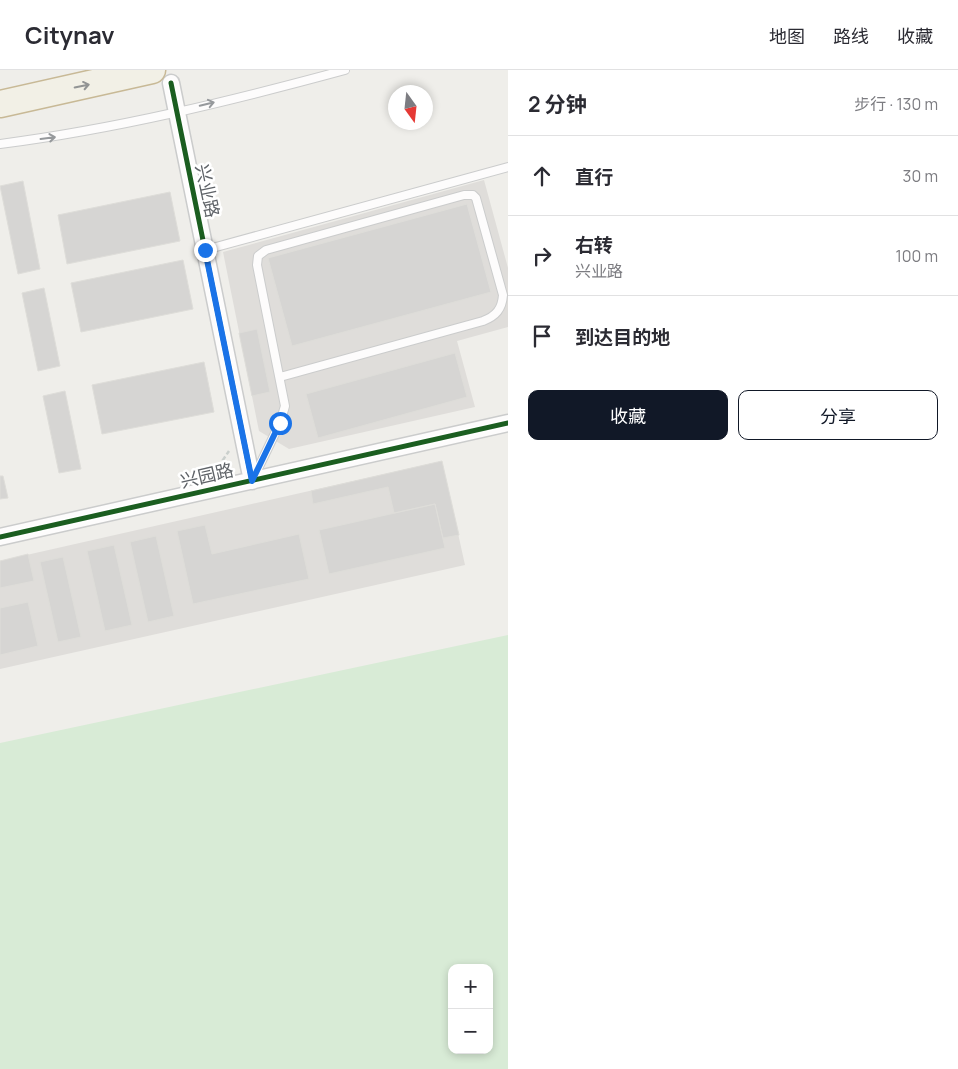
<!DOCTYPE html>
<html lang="zh">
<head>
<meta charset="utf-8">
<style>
  :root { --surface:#fff; --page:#f2f2f3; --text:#2b2b33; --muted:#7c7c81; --line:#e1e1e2; --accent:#111827 }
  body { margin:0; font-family:Manrope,"Noto Sans SC",sans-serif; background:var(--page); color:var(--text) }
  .controls { position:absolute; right:15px; bottom:15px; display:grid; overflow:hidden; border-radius:10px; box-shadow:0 2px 8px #0003 }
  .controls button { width:45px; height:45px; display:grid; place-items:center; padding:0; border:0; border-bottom:1px solid var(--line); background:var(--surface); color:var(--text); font:25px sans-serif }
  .compass { position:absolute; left:388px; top:15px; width:45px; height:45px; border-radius:50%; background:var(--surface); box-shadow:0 2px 8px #0003; rotate:165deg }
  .stop { position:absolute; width:15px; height:15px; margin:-11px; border:4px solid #1a73e8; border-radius:50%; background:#fff }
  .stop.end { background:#1a73e8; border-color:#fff; box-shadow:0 1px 5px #0008 }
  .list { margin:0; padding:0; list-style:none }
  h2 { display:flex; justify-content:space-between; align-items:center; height:65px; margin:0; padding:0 20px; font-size:21px }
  h2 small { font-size:16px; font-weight:400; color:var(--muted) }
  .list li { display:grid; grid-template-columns:32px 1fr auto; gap:15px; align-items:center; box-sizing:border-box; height:80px; padding:0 20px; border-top:1px solid var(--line) }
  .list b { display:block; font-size:19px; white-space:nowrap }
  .list p { margin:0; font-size:16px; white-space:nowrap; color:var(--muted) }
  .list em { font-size:16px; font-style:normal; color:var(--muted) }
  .actions { display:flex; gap:10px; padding:15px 20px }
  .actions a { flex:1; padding:11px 0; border:1px solid var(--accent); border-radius:10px; text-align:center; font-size:18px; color:var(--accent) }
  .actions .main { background:var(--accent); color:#fff }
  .icon { flex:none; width:28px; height:28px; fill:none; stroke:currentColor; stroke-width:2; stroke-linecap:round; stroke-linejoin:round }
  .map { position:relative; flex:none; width:508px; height:999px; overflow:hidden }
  header { display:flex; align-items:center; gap:30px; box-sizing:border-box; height:70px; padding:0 25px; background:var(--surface); border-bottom:1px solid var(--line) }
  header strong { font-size:24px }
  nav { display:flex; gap:28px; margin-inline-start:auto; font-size:18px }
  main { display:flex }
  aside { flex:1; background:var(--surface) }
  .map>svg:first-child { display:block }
</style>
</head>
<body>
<header>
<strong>Citynav</strong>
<nav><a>地图</a><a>路线</a><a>收藏</a></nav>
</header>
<main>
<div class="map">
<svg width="508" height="999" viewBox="0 0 508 999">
  <rect width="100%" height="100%" fill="#efeeea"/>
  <path fill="#dfddda" d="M484 110 508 198V257L457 271 475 337 289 379 259 361 223 182Z
    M442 391 465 495 0 599V491Z"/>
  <path fill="#d8ebd6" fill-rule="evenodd" d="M508 565V999H0V673ZM452 898H489V980H452Z"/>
  <path fill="#d6d5d3" stroke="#deddd9" d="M23 111 40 199 18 204 0 116Z
    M170 122 180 171 67 194 58 145Z
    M467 134 491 222 292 276 268 188Z
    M183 190 193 239 81 262 71 213Z
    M44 218 60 296 38 301 22 223Z
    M257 259 270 322 252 326 239 263Z
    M455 283 467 327 318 368 306 324Z
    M204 292 214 342 102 364 92 315Z
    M65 321 81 399 59 403 43 326Z
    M442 391 459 465 443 468 435 434 394 443 388 417 313 434 311 421Z
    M0 406H3L8 428 0 429Z
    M435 434 445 478 329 504 319 460Z
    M205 455 212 484 299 464 309 509 193 534 177 461Z
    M156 466 174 546 148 552 130 472Z
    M114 475 132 555 105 561 87 481Z
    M28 484 34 511 0 518V491Z
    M63 487 81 567 58 572 40 492Z
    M28 532 38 576 0 585V538Z"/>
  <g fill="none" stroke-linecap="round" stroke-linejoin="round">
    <g stroke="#cbcccc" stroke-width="10">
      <path id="service" d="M0 74C116 59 231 31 345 0
        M205 180 508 97
        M254 407 280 353 285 336 257 195 258 186 266 180 464 125H473L476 128 503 225C502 239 496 246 483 251L280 307"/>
    </g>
    <g stroke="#cbcccc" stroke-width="19">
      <path id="minor" d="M171 13 252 411
        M0 467 508 353"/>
    </g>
    <g stroke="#c8b996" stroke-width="29">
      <path id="trunk" d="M0 34 152 0"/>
    </g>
    <path stroke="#cacfcc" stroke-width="2.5" stroke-dasharray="5 2.5" stroke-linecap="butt" d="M214 403 229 381"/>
    <use href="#service" stroke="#fdfcfc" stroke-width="8"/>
    <use href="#minor" stroke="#fdfcfc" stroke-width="16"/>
    <use href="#trunk" stroke="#f2f0e6" stroke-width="26"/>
    <g stroke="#fff" stroke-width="8">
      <path id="cycleway" d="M171 13 252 411
        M0 467 508 353"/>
    </g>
    <use href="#cycleway" stroke="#1b5e20" stroke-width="5"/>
  </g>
  <defs><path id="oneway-shaft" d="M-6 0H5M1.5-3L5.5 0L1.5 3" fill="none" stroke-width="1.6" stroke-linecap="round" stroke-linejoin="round" transform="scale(1.25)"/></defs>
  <use stroke="#929494" href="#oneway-shaft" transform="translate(82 16) rotate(-12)"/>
  <g stroke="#96999c">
    <use href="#oneway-shaft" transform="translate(207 34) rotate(-14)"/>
    <use href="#oneway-shaft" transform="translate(48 68) rotate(-7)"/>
  </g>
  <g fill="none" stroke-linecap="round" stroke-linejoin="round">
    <path stroke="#1a73e8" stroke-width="6" d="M205 180 252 411 280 353"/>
  </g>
  <g text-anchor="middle" stroke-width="5" stroke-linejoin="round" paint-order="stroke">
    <g font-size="18" fill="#5f6368" stroke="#fff">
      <text transform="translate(207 121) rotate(78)" y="6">兴业路</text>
      <text transform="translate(207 406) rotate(-13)" y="6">兴园路</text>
    </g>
  </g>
</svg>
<div class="controls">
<button>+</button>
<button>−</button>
</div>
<svg class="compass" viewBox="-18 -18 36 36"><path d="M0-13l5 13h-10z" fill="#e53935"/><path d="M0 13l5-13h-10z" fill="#7c7c81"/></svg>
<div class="stop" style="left:280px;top:353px"></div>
<div class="stop end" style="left:205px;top:180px"></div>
</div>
<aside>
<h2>2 分钟<small>步行 · 130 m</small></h2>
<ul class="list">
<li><svg class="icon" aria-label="ahead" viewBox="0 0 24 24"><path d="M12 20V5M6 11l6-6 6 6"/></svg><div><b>直行</b></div><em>30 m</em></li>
<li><svg class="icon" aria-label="right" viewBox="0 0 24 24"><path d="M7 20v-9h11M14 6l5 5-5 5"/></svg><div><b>右转</b><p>兴业路</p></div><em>100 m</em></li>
<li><svg class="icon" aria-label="arrive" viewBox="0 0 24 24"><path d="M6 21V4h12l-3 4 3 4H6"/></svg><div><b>到达目的地</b></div></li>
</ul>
<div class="actions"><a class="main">收藏</a><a>分享</a></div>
</aside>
</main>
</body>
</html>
